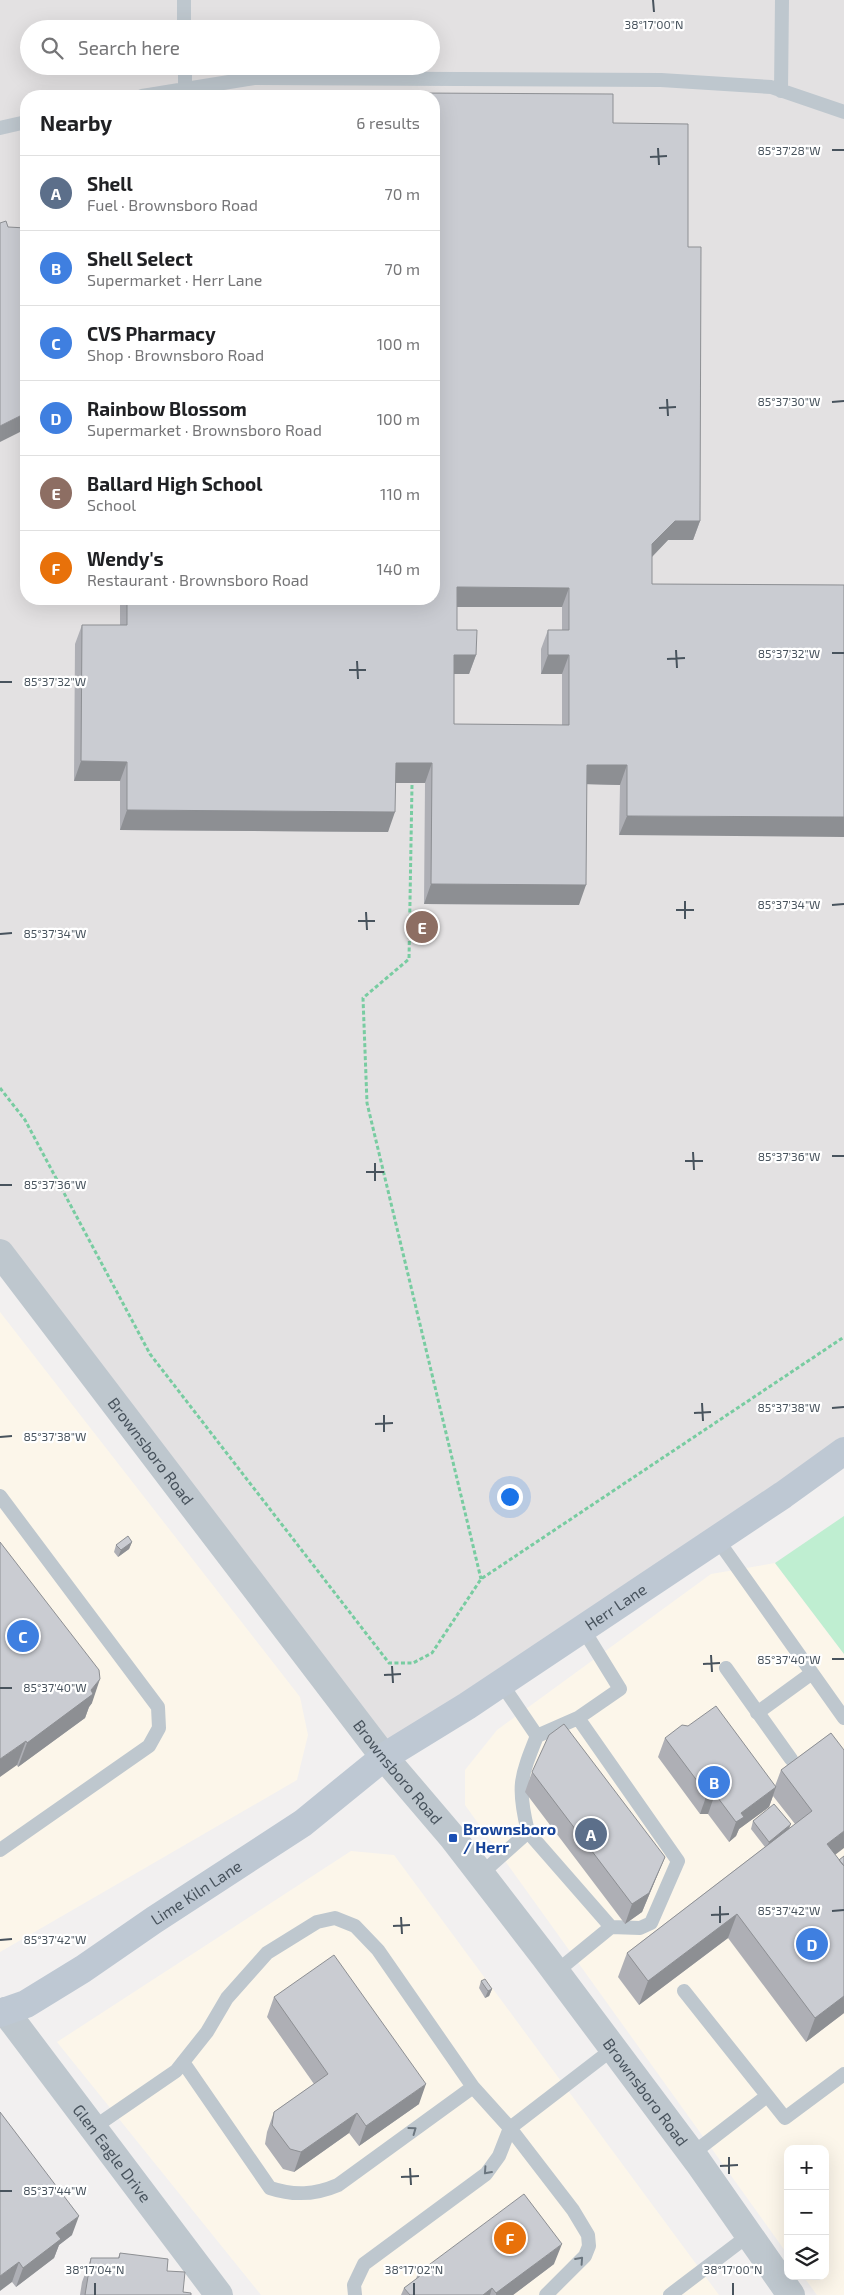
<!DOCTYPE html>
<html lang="en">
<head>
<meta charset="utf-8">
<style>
  :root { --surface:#fff; --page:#f2f2f2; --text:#202124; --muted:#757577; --line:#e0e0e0; --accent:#1d75df }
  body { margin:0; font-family:"Exo 2",sans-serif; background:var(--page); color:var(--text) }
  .controls { position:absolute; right:15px; bottom:15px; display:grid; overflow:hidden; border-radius:10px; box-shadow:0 5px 20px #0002 }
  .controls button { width:45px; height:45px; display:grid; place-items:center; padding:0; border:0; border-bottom:1px solid var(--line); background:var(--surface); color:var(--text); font:25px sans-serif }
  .you { position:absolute; left:509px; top:1496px; width:18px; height:18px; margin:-12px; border:4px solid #fff; border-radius:50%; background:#1a73e8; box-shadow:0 0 0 8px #1a73e833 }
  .badge { display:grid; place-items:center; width:32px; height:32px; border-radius:50%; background:var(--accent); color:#fff; font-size:16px; font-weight:700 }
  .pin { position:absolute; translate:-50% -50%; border:2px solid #fff; box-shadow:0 1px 5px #0006 }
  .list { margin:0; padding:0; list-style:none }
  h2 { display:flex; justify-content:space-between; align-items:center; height:65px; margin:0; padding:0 20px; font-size:21px }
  h2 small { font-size:16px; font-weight:400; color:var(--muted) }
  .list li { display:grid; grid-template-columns:32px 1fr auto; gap:15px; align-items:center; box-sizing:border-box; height:75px; padding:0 20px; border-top:1px solid var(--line) }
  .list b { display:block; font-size:19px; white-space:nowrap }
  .list p { margin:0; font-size:16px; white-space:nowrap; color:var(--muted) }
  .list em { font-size:16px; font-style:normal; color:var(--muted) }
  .icon { flex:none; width:28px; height:28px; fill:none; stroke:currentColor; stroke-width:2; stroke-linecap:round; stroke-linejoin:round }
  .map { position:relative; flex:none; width:844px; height:2295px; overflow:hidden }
  .search { position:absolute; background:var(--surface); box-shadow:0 5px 20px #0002; left:20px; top:20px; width:420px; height:55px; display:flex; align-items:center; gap:12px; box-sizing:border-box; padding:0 18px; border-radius:28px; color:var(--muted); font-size:19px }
  .panel { position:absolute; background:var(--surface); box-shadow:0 5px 20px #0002; left:20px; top:90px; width:420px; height:515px; border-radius:20px }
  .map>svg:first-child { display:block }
</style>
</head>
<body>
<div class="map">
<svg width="844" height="2295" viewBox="0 0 844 2295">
  <rect width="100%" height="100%" fill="#f2f0f0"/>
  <path fill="#fcf6ea" d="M0 1312 300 1697 308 1735 297 1780 0 1952Z
    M775 1563 844 1654V2295H817L803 2276H825V2149H788V2255L465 1805V1770L497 1730 711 1574Z
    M351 1851 394 1855 719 2295H261L57 2042Z"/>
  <path fill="#e3e1e2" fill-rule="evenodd" d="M0 0H844V1443L384 1757 0 1254ZM29 29H431V66H29ZM26 96H434V599H26Z"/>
  <path fill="#bfeed1" d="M844 1516V1654L775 1563Z"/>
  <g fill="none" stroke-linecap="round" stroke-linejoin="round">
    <path stroke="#78cca1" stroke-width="3" stroke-dasharray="4 2.5" stroke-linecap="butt" d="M412 785 409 959 363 998 367 1103 481 1579
      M0 1088 25 1120 150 1354 389 1663H413L432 1653 481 1579 844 1337"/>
    <path stroke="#bec7ce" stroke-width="14" d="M184 0V29
      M185 66V89
      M781 91 782 0
      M142 96 254 78 661 80 771 87 844 112
      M0 128 26 122
      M0 1496 158 1707 159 1728 149 1746 0 1850
      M717 1539 844 1718
      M726 1668 791 1759
      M501 1683 537 1736 578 1718 620 1689 583 1629
      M757 1713 812 1673
      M578 1718 678 1861 651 1923 640 1928 611 1927
      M528 1832C517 1787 520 1778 537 1736
      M481 1874 528 1832 611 1927 556 1972
      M684 1991 785 2118 844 2074
      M183 2062 270 2188C294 2196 315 2195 338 2185L473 2087
      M93 2128 176 2071 207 2032 227 1998 267 1953 317 1922 335 1918 355 1926 378 1950 473 2087 510 2128 573 2210 588 2235 589 2246 585 2256 546 2295
      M692 2154 767 2096
      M355 2295 354 2285 364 2264 486 2174 499 2156 510 2128 614 2048
      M670 2295 749 2235"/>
    <path stroke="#bec7ce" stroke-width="28" id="s1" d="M5 2011 219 2295"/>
    <path stroke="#bec7ce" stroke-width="28" id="s2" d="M0 1253 384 1757 453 1838 544 1956 698 2162 791 2295"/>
    <path stroke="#bec8d3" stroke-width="28" id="s3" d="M0 2013 26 2004 83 1969 154 1920 303 1823 384 1757 467 1706 783 1495 844 1451"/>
  </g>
  <path fill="#aeafb5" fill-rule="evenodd" d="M415 93 613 123 688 247 700 521 693 540H668L652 557V584L844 585 619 835 620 785 587 784 579 905 424 904 425 783H395L388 832 120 830V781H74L75 644 82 625H120V599H434V96H414ZM457 607H562V630H548L541 649V674H562V725L454 724V674H469L476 655 457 630Z
    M0 1542 92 1703 89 1707 85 1718 18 1767 17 1765Z
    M132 1542 129 1549 118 1557 114 1552 116 1545Z
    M831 1733 835 1855 839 1860 844 1856V2013L806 2042 728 1938 639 2005 618 1977 627 1953 765 1847 751 1829 753 1821 789 1828 795 1824 773 1796 769 1807 739 1829 736 1836 729 1842 708 1814H700L658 1757 665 1738 775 1786 781 1770Z
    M532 1772 665 1857 657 1876 642 1912 625 1924 525 1792Z
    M481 1981 492 1989 489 1996 485 1998 479 1988Z
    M274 1997 419 2104 359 2146 349 2133 294 2172 283 2169 265 2144 267 2132 274 2112 314 2084 267 2017Z
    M0 2112 72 2235 59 2245 54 2258 16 2287 12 2282Z
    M120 2253 167 2271 183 2292 191 2295H80L82 2282 91 2258H118Z
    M554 2264 513 2295H401L404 2288 416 2279 418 2273Z"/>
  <path fill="#8d8f93" d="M26 413V429L0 442V426Z
    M675 521H700L693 540H668L645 564 652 544Z
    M457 587 569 588 562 607H450Z
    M454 655H476L469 674H447Z
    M548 655H569L562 674H541Z
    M81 761 127 762 120 781H74Z
    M396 763H432L425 783H388Z
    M587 765H627L620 785 580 784Z
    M127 810 395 812 388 832 120 830Z
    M627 816 844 817V837L619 835Z
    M431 884 586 885 579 905 424 904Z
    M132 1542 129 1549 118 1557 121 1550Z
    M100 1679 92 1703 89 1707 85 1718 18 1767 27 1743 91 1690Z
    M26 1741 17 1765 0 1777V1759Z
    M776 1787 769 1807 739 1829 736 1836 729 1842 736 1822 741 1813Z
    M707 1794H715L708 1814H700Z
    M791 1824 788 1831 767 1849 769 1842Z
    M844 1831V1848L818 1868 827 1844Z
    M665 1857 657 1876 642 1912 625 1924 632 1904Z
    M737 1914 728 1938 639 2005 648 1981Z
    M492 1989 489 1996 485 1998 488 1991Z
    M844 1996V2013L806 2042 815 2018Z
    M426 2084 419 2104 359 2146 366 2126Z
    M357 2113 349 2133 294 2172 301 2152Z
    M79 2216 72 2235 59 2245 54 2258 16 2287 23 2268 56 2233Z
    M562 2244 554 2264 513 2295H496V2293Z
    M19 2262 12 2282 0 2291V2276Z
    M492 2288 490 2295H483Z"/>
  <path fill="#caccd2" stroke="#8d8f93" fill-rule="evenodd" d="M415 93 613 94V123L688 124V247H701L700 521H675L652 544V584L844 585V817L627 816V765H587L586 885 431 884 432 763H396L395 812 127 810V762L81 761 82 625H127V599H434V96H415ZM457 587 569 588V630H548V655H569V725L454 724V655H476L477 630H457Z
    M6 221 8 227 26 228V413L0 426V223Z
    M128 1536 132 1542 121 1550 116 1545Z
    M0 1542 99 1670 100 1679 91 1690 93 1694 27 1743 26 1741 0 1759Z
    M716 1706 776 1787 741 1813 744 1817 736 1822 715 1794H707L665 1738 682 1725 688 1726Z
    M564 1724 665 1857 649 1893 632 1904 532 1772 549 1735Z
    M831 1733 844 1750V1831L827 1844 844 1866V1996L815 2018 737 1914 648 1981 627 1953 812 1811 781 1770Z
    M774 1804 791 1824 769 1842 753 1821Z
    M844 1856V1866L839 1860Z
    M334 1955 426 2084 366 2126 357 2113 301 2152 290 2149 272 2125 274 2112 328 2074 274 1997Z
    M485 1979 492 1989 488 1991 481 1981Z
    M0 2112 79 2216 56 2233 61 2239 23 2268 19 2262 0 2276Z
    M524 2194 562 2244 496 2293 492 2288 483 2295H410L404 2288 420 2276 418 2273Z
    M120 2253 168 2259 167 2271 185 2272 183 2292 191 2293V2295H85L91 2258H119Z"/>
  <defs><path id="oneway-chevron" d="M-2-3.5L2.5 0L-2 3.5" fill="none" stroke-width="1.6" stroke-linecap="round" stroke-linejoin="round" transform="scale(1.25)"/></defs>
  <g stroke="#6b767f">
    <use href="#oneway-chevron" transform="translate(413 2130) rotate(-36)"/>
    <use href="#oneway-chevron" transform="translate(487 2171) rotate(132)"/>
    <use href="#oneway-chevron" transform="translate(580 2260) rotate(-48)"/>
  </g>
  <path fill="none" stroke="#48535d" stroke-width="2" d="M653 0 654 12M658 148 659 165M832 150H844M650 157 667 156M667 399 668 416M832 402 844 401M659 408 676 407M676 650 677 668M832 653H844M667 659 685 658M357 661 358 679M349 670H366M0 682H12M685 901V919M832 905 844 904M676 910H694M366 912 367 930M358 921H375M0 934 12 933M693 1152 694 1170M832 1156H844M685 1161H703M375 1163V1181M366 1172H384M0 1185H12M702 1403 703 1421M832 1408 844 1407M694 1413 711 1412M384 1415V1432M375 1424 393 1423M0 1437 12 1436M711 1655 712 1672M832 1659H844M703 1664 720 1663M392 1666 393 1683M384 1675 401 1674M0 1688H12M720 1906V1923M832 1911 844 1910M711 1915 729 1914M401 1917 402 1934M393 1926 410 1925M0 1940 12 1939M729 2157V2174M720 2166 738 2165M410 2168 411 2185M401 2177 419 2176M0 2191H12M95 2283V2295M414 2283V2295M733 2283V2295"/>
  <rect fill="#1a4fb4" stroke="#fff" stroke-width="2" x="448" y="1833" width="10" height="10" rx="2.5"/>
  <g text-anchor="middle" stroke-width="4.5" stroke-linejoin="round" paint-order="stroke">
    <g font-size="16" fill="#48535d" stroke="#fff">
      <text dy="6" stroke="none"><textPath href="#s2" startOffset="249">Brownsboro Road</textPath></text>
      <text dy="6" stroke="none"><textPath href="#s3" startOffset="739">Herr Lane</textPath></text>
      <text dy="6" stroke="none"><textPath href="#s2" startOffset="654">Brownsboro Road</textPath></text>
      <text dy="6" stroke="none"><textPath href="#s3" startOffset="231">Lime Kiln Lane</textPath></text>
      <text dy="6" stroke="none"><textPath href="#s2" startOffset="1059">Brownsboro Road</textPath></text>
      <text dy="6" stroke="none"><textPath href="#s1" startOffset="178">Glen Eagle Drive</textPath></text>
    </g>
    <g font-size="16" font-weight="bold" fill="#164399" stroke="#fff" text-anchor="start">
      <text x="463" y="1835">Brownsboro<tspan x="463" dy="18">/ Herr</tspan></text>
    </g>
  </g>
  <g font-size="12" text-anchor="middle" fill="#48535d" stroke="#fff" stroke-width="4.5" stroke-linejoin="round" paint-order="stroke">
    <text x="654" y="29">38°17'00"N</text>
    <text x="789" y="155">85°37'28"W</text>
    <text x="789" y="406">85°37'30"W</text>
    <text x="789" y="658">85°37'32"W</text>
    <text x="55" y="686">85°37'32"W</text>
    <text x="789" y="909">85°37'34"W</text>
    <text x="55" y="938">85°37'34"W</text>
    <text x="789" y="1161">85°37'36"W</text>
    <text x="55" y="1189">85°37'36"W</text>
    <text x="789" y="1412">85°37'38"W</text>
    <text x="55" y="1441">85°37'38"W</text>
    <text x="789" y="1664">85°37'40"W</text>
    <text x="55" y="1692">85°37'40"W</text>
    <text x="789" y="1915">85°37'42"W</text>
    <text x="55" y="1944">85°37'42"W</text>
    <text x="55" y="2195">85°37'44"W</text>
    <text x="95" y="2274">38°17'04"N</text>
    <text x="414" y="2274">38°17'02"N</text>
    <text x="733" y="2274">38°17'00"N</text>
  </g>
</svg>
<div class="controls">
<button>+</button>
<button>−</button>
<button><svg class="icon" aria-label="layers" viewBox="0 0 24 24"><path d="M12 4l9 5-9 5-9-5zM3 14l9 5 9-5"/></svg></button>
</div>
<div class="you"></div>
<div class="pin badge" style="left:591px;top:1834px;background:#5c6f8a">A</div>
<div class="pin badge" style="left:714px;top:1782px;background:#3f7fe0">B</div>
<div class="pin badge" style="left:23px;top:1636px;background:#3f7fe0">C</div>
<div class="pin badge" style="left:812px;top:1944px;background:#3f7fe0">D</div>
<div class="pin badge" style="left:422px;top:927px;background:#8d6e63">E</div>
<div class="pin badge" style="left:510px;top:2238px;background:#e8710a">F</div>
<div class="search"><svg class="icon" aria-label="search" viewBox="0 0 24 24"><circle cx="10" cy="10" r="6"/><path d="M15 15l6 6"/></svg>Search here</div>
<section class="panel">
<h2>Nearby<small>6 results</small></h2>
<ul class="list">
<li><span class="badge" style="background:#5c6f8a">A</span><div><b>Shell</b><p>Fuel · Brownsboro Road</p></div><em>70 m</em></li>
<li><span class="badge" style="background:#3f7fe0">B</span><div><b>Shell Select</b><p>Supermarket · Herr Lane</p></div><em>70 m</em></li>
<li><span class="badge" style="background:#3f7fe0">C</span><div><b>CVS Pharmacy</b><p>Shop · Brownsboro Road</p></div><em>100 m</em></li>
<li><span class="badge" style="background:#3f7fe0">D</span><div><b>Rainbow Blossom</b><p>Supermarket · Brownsboro Road</p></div><em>100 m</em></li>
<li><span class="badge" style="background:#8d6e63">E</span><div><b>Ballard High School</b><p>School</p></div><em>110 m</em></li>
<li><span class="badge" style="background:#e8710a">F</span><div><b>Wendy's</b><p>Restaurant · Brownsboro Road</p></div><em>140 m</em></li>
</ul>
</section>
</div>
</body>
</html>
